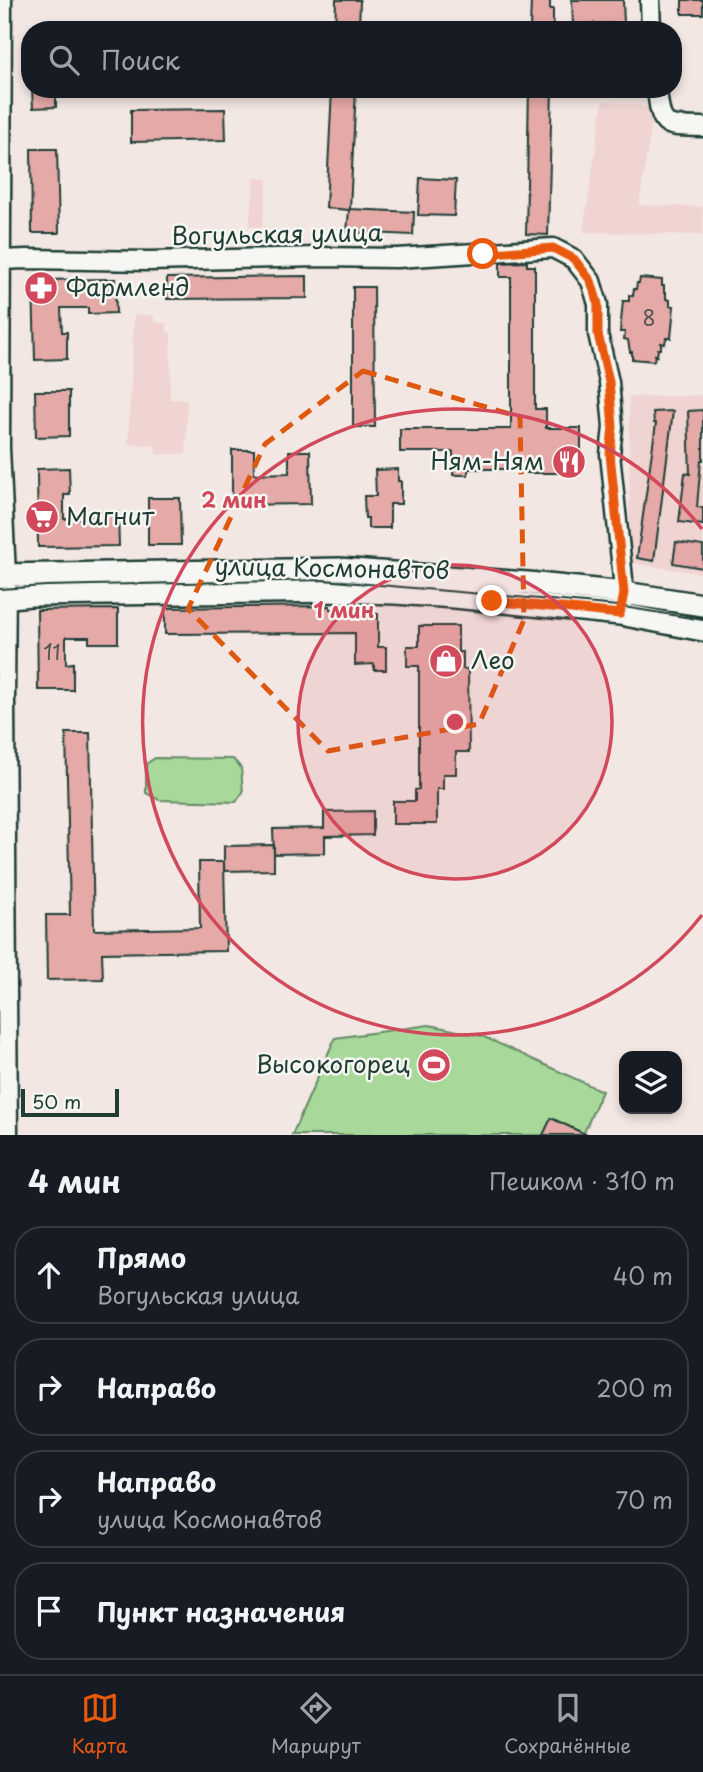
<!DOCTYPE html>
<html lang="ru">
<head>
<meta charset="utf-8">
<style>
  :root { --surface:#171b24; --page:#242831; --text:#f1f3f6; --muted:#9ea1a6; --line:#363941; --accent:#ea580c }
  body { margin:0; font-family:"Playpen Sans",sans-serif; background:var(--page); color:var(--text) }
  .controls { position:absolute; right:21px; bottom:21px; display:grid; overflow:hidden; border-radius:14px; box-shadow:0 4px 10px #0003 }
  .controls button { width:63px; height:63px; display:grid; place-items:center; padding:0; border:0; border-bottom:2px solid var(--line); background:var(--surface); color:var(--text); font:35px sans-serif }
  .scale { position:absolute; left:21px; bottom:18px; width:98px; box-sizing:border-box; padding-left:7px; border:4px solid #1f3d34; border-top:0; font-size:19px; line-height:24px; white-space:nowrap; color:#1f3d34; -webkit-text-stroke:5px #f6f6f2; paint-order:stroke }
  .stop { position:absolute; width:21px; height:21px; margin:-16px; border:5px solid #ea580c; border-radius:50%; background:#fff }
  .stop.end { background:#ea580c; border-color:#fff; box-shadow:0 2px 7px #0008 }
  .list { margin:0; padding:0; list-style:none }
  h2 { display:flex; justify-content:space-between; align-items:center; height:91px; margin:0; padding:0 28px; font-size:30px }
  h2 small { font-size:23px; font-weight:400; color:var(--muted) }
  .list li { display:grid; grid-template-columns:46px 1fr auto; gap:21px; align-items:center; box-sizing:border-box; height:98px; margin:0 14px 14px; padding:0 14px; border:2px solid var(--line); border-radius:28px }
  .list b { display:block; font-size:26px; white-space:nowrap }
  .list p { margin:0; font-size:23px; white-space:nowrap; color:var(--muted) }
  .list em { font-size:23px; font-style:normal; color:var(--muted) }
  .icon { flex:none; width:38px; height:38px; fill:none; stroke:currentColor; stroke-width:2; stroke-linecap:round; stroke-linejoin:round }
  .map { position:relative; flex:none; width:703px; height:1135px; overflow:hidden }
  .search { position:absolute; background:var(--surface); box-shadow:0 4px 10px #0003; left:21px; right:21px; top:21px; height:77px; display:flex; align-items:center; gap:18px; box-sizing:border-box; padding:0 24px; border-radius:28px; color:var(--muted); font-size:26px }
  .sheet { height:539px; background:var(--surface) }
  nav { display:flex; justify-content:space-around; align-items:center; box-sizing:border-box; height:98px; border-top:2px solid var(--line); background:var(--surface); font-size:19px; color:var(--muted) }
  nav a { display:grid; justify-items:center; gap:4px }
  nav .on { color:var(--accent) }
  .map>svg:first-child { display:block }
</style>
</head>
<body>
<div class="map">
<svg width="703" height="1135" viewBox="0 0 703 1135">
  <rect width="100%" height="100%" fill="#f3e7e3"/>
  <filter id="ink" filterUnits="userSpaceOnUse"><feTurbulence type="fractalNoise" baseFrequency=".0143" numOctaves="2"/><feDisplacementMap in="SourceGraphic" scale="14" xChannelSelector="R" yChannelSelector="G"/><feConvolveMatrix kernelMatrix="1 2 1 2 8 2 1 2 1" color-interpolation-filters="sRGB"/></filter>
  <g filter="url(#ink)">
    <path fill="#efd4d1" d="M603 101 654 108 639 205 703 207V235L583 232Z
      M255 178 268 179 262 228 249 226Z
      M134 315H154V322L167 323V332H171L170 399 187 400 186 454H156L155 445 128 444Z
      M703 395V574L630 563 629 397Z"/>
    <path fill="#a8d99a" stroke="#648b67" stroke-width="2" d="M155 758 233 759 241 768 243 792 236 802 159 800 146 793V764Z
      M429 1025 482 1036 602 1091 583 1135H292L335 1038Z"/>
    <path fill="#e5a9a8" stroke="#1f3d34" stroke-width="2" d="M336 0H360L359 30H335Z
      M531 0H550V9H553V30H530Z
      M572 0H623L624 23 573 24Z
      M682 0H703V14H682Z
      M32 89H56V107L33 108Z
      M332 89H356L350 209 414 212 413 235 347 232 349 210 326 208Z
      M529 89H552L548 235 526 234Z
      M225 109 226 140 131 142V110Z
      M31 149H57L59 233H32Z
      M420 178 456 180 454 216 418 215Z
      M527 262V266H535V409H546V428H581V473H527V469H468V475H453V452H400V429H511V277H500V263Z
      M307 276V298L167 299V278Z
      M640 278 662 280V286H664V293H666V299L670 300V306H674L671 338H666L665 344 661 343V349H658L657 356 655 355 654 361 632 359V352H630L628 340 624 339 625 332H620L623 301H629V295L633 296 634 289H636L637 283H639Z
      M115 279 116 313 88 314V308H61L62 332H67V359L35 360 33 280Z
      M353 287H374L375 427H353Z
      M35 391H69V436L36 437Z
      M703 410V460H701L697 507 703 508V525L679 522 685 473 690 474 688 411Z
      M673 411 654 561 637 558 656 423H654L653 412Z
      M232 450H254V474L289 473V451H310L311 504 232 505Z
      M69 468 70 495H64V519L91 518V512H118L119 546 38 547 37 469Z
      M398 469V481H401V504H390V528H368V518H365L364 496H376L375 470Z
      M148 498H180L181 545H148Z
      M676 542 703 546V568L673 563Z
      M330 606V609H355V614H378V647H386V670H374V664L355 665V633L165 634V608Z
      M118 609V643H89V637H66V664L73 663V690H38L37 610Z
      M419 626H458V652H463V669H468L469 752H456V774H443V789H437V824H393V801H415V790L419 789V666H407V646H419Z
      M66 733H90L94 930 200 928 199 862H224L226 951 102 953 103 979 47 980 46 915H70Z
      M373 811V835L325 836V853L274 854 273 829 324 828V812Z
      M274 845V870L224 871V846Z
      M551 1118 587 1135H543Z"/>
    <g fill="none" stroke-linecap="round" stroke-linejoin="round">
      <g stroke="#1f3d34" stroke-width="23">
        <path id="minor" d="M2 0 0 448 6 575 5 701 8 1135
          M650 0 651 30
          M657 89C661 130 665 126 703 127
          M0 260 27 259 149 261 318 257 397 258 553 248 574 259 591 281 598 304V334L609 382 613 427 610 454 623 579 622 603"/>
      </g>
      <g stroke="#1f3d34" stroke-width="26">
        <path id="major" d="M0 575 339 569 528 583 624 593 703 605
          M0 598 31 595 337 591 395 593 455 597 620 614 703 630"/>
      </g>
      <use href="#minor" stroke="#f6f6f2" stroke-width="18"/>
      <use href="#major" stroke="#f6f6f2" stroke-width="21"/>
      <path stroke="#1f3d34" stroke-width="2" d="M0 589 46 586 323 580 618 606 703 620"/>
    </g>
  </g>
  <g fill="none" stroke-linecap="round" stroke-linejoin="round" filter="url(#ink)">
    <path stroke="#ea580c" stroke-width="9" d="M483 254 553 248 574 259 591 281 598 304V334L609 382 613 427 610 454 624 593 620 614 492 601"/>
  </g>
  <path fill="none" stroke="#de580e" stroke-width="5" stroke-dasharray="14 9" stroke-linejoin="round" d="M363 371 520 417 524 620 479 724 328 751 188 609 265 444Z"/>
  <circle cx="455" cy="722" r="157" fill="#d1495b" fill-opacity=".12"/>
  <g fill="none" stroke="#d1495b" stroke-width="3.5">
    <circle cx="455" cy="722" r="157"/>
    <path d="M702 915A313 313 0 1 1 702 529"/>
  </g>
  <defs>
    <g id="pharmacy-disc" transform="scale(1.75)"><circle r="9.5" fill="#d1495b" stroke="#f6f6f2"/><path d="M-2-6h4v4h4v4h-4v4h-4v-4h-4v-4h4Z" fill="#fff"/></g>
    <g id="restaurant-disc" transform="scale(1.75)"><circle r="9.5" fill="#d1495b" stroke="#f6f6f2"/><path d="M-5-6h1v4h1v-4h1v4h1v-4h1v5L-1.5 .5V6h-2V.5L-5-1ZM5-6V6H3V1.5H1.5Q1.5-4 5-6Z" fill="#fff"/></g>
    <g id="supermarket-disc" transform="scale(1.75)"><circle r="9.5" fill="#d1495b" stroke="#f6f6f2"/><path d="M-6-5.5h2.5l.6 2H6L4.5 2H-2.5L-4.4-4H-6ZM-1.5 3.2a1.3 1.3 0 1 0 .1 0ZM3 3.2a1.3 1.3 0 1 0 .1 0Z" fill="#fff"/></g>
    <g id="shop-disc" transform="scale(1.75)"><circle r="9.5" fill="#d1495b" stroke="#f6f6f2"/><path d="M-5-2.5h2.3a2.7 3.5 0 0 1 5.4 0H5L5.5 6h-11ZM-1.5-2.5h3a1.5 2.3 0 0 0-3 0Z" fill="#fff"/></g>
    <g id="stadium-disc" transform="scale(1.75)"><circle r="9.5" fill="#d1495b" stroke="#f6f6f2"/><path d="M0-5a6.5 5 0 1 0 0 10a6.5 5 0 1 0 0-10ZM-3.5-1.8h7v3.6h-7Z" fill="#fff"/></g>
  </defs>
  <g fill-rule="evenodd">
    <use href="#pharmacy-disc" x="41" y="288"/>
    <use href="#restaurant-disc" x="569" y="462"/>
    <use href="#supermarket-disc" x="42" y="517"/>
    <use href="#shop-disc" x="446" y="661"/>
    <use href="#stadium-disc" x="434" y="1065"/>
  </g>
  <g text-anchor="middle" stroke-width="5" stroke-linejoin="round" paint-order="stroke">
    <g font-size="21" fill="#505851">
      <text x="649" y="326">8</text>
      <text x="52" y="660">11</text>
    </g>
    <g font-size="24" fill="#1f3d34" stroke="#f6f6f2">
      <text transform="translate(277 235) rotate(-1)" y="8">Вогульская улица</text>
      <text transform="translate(332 569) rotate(1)" y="8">улица Космонавтов</text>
    </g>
    <g font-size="24" fill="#1f3d34" stroke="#f6f6f2" text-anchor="start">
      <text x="66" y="296">Фармленд</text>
      <text x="544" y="470" text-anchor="end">Ням-Ням</text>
      <text x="66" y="525">Магнит</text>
      <text x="471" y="669">Лео</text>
      <text x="410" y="1073" text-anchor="end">Высокогорец</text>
    </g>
  </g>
  <circle cx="455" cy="722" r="10" fill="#d1495b" stroke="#f6f6f2" stroke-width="3.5"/>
  <g font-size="21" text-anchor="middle" font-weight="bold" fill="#d1495b" stroke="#f6f6f2" stroke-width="5" stroke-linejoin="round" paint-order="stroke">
    <text x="234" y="508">2 мин</text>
    <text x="344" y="618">1 мин</text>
  </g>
</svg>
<div class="controls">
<button><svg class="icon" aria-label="layers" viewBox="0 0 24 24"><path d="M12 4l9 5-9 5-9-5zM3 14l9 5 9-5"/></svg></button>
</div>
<div class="scale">50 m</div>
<div class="stop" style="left:483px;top:254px"></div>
<div class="stop end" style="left:492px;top:601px"></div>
<div class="search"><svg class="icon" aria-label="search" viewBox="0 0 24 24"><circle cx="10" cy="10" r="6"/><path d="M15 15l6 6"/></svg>Поиск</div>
</div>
<section class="sheet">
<h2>4 мин<small>Пешком · 310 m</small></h2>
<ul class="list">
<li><svg class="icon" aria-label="ahead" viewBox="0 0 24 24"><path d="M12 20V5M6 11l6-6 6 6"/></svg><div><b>Прямо</b><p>Вогульская улица</p></div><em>40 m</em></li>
<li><svg class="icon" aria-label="right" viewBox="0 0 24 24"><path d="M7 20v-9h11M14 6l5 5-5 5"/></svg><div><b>Направо</b></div><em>200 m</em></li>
<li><svg class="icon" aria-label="right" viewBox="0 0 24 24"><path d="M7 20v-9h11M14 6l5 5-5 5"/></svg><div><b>Направо</b><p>улица Космонавтов</p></div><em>70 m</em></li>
<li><svg class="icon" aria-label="arrive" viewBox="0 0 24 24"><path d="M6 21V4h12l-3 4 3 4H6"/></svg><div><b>Пункт назначения</b></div></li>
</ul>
</section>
<nav>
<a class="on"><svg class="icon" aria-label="map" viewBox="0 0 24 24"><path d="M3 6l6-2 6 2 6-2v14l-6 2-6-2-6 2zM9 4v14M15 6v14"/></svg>Карта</a>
<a><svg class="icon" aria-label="directions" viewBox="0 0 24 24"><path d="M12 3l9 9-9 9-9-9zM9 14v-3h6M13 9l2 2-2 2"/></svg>Маршрут</a>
<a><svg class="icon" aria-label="saved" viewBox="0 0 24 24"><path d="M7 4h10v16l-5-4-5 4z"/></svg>Сохранённые</a>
</nav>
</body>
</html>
